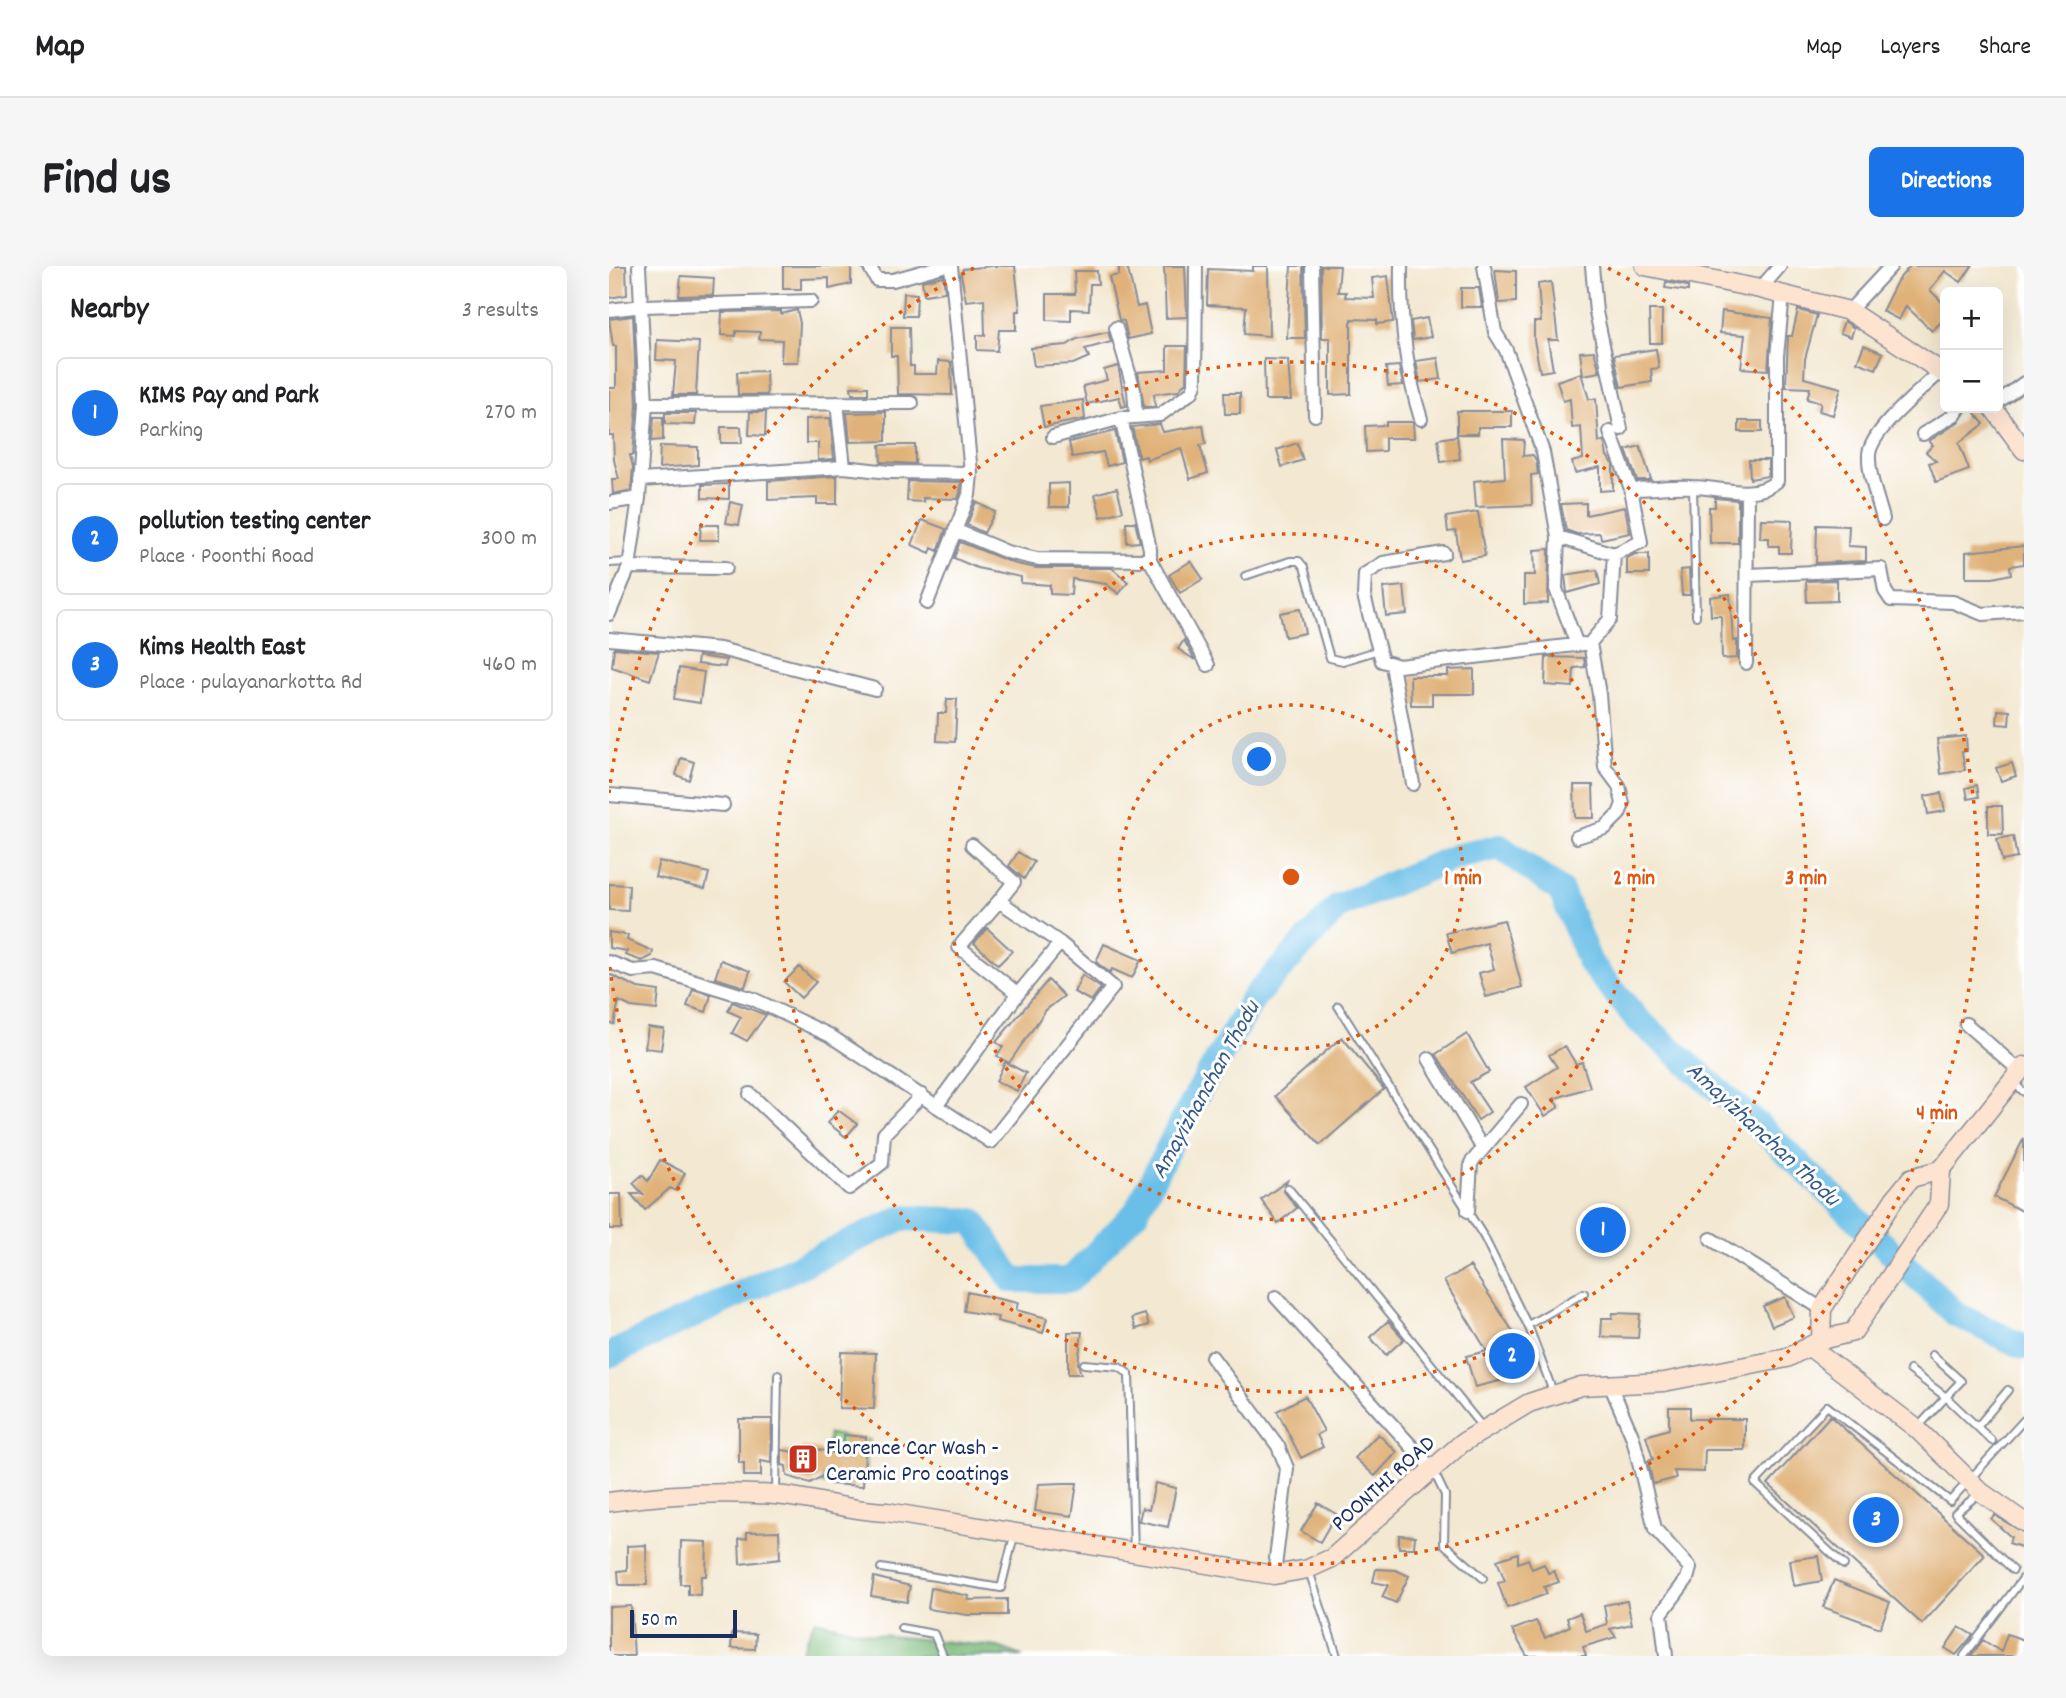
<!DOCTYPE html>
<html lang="en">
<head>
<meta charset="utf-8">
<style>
  :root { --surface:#fff; --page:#f6f6f6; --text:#202124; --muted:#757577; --line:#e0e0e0; --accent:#1a73e8 }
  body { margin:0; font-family:Dekko,sans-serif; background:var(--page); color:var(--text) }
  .controls { position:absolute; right:21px; top:21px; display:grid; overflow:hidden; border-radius:10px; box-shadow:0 7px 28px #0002 }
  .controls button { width:63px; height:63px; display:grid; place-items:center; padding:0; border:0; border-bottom:2px solid var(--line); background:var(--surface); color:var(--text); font:35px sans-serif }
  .scale { position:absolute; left:21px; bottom:18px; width:107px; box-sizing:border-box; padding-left:7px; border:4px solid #1b2f5e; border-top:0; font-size:19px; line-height:24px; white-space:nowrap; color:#1b2f5e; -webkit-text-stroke:5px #fff; paint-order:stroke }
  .you { position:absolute; left:651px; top:494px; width:24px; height:24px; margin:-18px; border:5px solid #fff; border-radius:50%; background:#1a73e8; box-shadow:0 0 0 10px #1a73e833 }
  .badge { display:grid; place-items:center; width:46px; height:46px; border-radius:50%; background:var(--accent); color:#fff; font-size:23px; font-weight:700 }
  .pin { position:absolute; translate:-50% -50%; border:4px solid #fff; box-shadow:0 2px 7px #0006 }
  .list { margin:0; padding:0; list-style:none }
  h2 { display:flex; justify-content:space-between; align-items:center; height:91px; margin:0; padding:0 28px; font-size:30px }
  h2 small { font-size:23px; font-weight:400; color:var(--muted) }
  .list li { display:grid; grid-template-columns:46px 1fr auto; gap:21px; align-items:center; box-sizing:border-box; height:112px; margin:0 14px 14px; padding:0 14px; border:2px solid var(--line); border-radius:10px }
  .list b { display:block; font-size:26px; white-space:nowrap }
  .list p { margin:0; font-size:23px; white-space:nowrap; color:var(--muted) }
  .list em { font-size:23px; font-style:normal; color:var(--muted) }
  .map { position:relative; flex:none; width:1415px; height:1390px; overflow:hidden; border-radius:10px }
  header { display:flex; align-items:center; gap:42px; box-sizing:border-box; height:98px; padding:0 35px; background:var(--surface); border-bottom:2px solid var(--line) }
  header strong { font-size:33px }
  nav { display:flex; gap:38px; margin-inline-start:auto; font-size:24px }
  .intro { display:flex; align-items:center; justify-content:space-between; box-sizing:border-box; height:168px; padding:0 42px }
  h1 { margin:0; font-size:49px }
  .button { padding:18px 32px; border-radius:10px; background:var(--accent); color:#fff; font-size:24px; font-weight:700 }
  main { display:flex; gap:42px; padding:0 42px }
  aside { flex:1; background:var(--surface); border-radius:10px; box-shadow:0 7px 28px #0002 }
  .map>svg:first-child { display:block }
</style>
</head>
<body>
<header>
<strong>Map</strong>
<nav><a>Map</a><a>Layers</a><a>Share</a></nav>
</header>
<div class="intro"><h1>Find us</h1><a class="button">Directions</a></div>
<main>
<aside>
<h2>Nearby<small>3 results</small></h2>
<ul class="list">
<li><span class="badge">1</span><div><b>KIMS Pay and Park</b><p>Parking</p></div><em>270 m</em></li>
<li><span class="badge">2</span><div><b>pollution testing center</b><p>Place · Poonthi Road</p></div><em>300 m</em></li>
<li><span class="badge">3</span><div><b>Kims Health East</b><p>Place · pulayanarkotta Rd</p></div><em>460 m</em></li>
</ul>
</aside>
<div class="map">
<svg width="1415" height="1390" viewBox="0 0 1415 1390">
  <rect width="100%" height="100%" fill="#fff"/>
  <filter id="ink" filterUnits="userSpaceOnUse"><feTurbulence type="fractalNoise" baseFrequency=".0143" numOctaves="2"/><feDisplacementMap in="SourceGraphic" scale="14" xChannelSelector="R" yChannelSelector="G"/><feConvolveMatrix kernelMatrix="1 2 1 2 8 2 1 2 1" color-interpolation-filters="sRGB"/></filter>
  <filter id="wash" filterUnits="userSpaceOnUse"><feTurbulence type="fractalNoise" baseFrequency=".00686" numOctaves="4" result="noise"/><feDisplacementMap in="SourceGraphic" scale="28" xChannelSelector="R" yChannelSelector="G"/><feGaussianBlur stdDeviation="1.57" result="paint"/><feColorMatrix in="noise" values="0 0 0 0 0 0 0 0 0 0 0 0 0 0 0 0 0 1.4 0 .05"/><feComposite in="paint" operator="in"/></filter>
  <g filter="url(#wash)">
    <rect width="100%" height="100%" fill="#f3e8d1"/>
    <path fill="#9edd93" stroke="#5c8678" stroke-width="2" d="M220 1168 261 1174 255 1217 236 1221 213 1218Z"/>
    <path fill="#7ebc7d" stroke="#4c766e" stroke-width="2" d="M206 1354 263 1368 389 1381 414 1390H190Z"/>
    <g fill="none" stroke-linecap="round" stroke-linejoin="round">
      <path stroke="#6bbfe8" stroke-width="26" d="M0 1089 293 952 364 955 403 1014H461L527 946 574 853 645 731 730 640 846 591 891 581 952 625 981 697 1028 753 1148 858 1348 1049 1415 1081"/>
    </g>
    <g id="blocks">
      <path fill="#e0b279" d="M0 0H17L18 29 0 32Z
        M174 0H242V18L220 23V12L192 13V23H174Z
        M383 0H406L411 45H407V64H390L388 85 368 84V69H376L375 33 357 35 352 8 354 3Z
        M510 0H518L528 41 536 39 542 68 519 73 515 55 510 54 500 11 510 9Z
        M555 0H576L578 51 557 52Z
        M644 0H659L660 70 635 68 637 41 598 39 599 3 644 5Z
        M682 0H694L696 72H678Z
        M712 0H731L729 26H737L736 31 765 32 763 12 779 10 784 56 768 58V54L742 53V128L721 129V72H713Z
        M1301 0H1363L1352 16 1336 5 1321 24 1336 39V52L1323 65 1297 40 1290 54 1273 45 1288 15Z
        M886 4 907 5V36L890 37Z
        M465 5H488L489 18H481L480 44 462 43V55L438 54V28H466Z
        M72 10 105 12 104 29 70 30Z
        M334 10 336 26 315 29 313 15Z
        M942 16 949 74H939L944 104 931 106 925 74V56H932L929 18Z
        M1057 16 1079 20V25L1056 22Z
        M852 22H870L873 41H852Z
        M295 27 308 28 307 50H294Z
        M188 44 191 57 189 96H172L173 74 150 73 151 66 127 65V70L112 69 113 46 172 45V48Z
        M1040 44H1053V77H1041Z
        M1189 44 1208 49 1196 93 1195 112 1232 122 1224 149 1210 145 1212 137 1198 133 1201 122 1177 121 1179 70H1183Z
        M1113 45 1163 52 1159 104 1132 102 1136 69 1111 67Z
        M24 50 28 139 24 189H21L24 201 22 224 4 228 3 213H10L5 194 4 169H0V122H7V80H4L0 53Z
        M818 52 822 71 804 74 802 55Z
        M1235 55 1245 62 1242 71 1231 67Z
        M282 61H300L301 100H305V108H328L329 95 342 96 343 129 289 128 288 90H282Z
        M499 66 502 76 476 83 480 91 464 98 425 100 422 82 458 79 468 73Z
        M48 74 90 76 87 129H64L67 95 47 94Z
        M1255 79 1274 87 1267 103 1248 96Z
        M558 80H578L577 116 569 125 545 128 546 141H535L529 106 558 104Z
        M1047 83 1050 102 1042 103 1043 116 1012 121 1005 89Z
        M985 85 991 106 974 109 971 86Z
        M829 92 832 113 811 116 807 95Z
        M655 93 679 94 682 134H656Z
        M509 100 517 140 513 141 510 131 478 138 474 120 498 114 495 104Z
        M790 100 794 119 779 120 777 101Z
        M157 105 158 129H129L128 106Z
        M972 107 980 133H987L990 176 995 175 998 190 1004 198V224L991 225V201L966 207 963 196 974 193 972 161 963 162 961 133 954 135 948 115Z
        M242 121H259V128H243Z
        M615 127H631V148H616Z
        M474 134 476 153 435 161 431 140Z
        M1359 142H1362L1375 158 1350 177 1360 204 1327 216 1320 197 1327 195 1317 186 1324 179 1320 175 1350 156Z
        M848 145H903V161H869V168H848Z
        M141 146H157L156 170 140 169Z
        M277 146V175L241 176 238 147Z
        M56 147H87L86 159 56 158Z
        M45 151H54V174L43 175Z
        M221 152 225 193 209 194V177H197V153Z
        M1130 155H1153V166H1130Z
        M777 156H804L805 172H776V185L757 186 756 160 777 159Z
        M551 158 554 166 594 159 597 178 591 179 599 207 581 213 572 182 538 194 537 190 530 192 523 161Z
        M112 161H132L133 177H112Z
        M506 165 513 196 498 200 494 186 463 191 460 176Z
        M848 170 851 193 832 196 829 173Z
        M894 173 915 174 914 190 924 189 927 194 929 208 922 209 923 239 867 241 865 215 896 212Z
        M688 177 694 194 673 201 668 184Z
        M271 179H306V198L272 196Z
        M51 180 89 181V199L50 202Z
        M1031 180 1042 213 1039 214H1028L1017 184Z
        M1140 194H1159V210L1141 213Z
        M228 210V238H208V232L159 234V215Z
        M299 215 352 216 351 227 349 233 314 232V236L298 235Z
        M460 217V241H440V218Z
        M120 218V233L93 232V219Z
        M508 222 514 245 492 251 486 228Z
        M1106 232 1129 234V277H1101L1100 241H1106Z
        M121 236 134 239 130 259 117 257Z
        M367 236 386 246 375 267 358 259Z
        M977 237V249L1016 241 1021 267 992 273 991 267 968 268 957 264 952 238Z
        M869 246 876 290 851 294 847 265 839 266 837 251Z
        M1152 253 1183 254 1182 287H1170V280H1160V272H1151Z
        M313 254 337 263 329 285 323 282 321 287 303 279Z
        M517 256H526L531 276 518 277Z
        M92 259H110V274H91Z
        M1208 259 1240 260 1239 280 1257 281V295L1207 297Z
        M351 276 407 298 428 302H503L519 316 510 328 497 318 463 313 462 329 441 328V319L412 317V311L368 302 345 292Z
        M1415 280V298L1401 300 1402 308 1384 312H1357V286Z
        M940 283 939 337 915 338V309H926L925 284Z
        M1026 288H1040V308H1018V292Z
        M582 295 594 313 571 327 560 309Z
        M1080 303 1081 329H1073L1071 304Z
        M988 304 991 318 958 327 956 309Z
        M1228 314V335L1198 336 1197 315Z
        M795 320 798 348 777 350 774 322Z
        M1121 328 1124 375 1128 374V392L1113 393 1112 350H1102L1101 331Z
        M691 343 696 367 676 371 671 347Z
        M575 374 586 394 569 383Z
        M5 382 50 386 41 414 3 401Z
        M89 390 117 394 116 401 88 398Z
        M937 391 975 392 976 401 965 402 964 421 936 419Z
        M70 402 95 406 91 437 65 433Z
        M865 403V428H823V439H802L801 410H839V404Z
        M338 433H348L346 476 328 475 329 447H337Z
        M1389 444 1401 445 1400 459 1388 458Z
        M1357 470 1358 485 1353 486 1356 504 1332 508 1328 473Z
        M72 492 85 496 80 514 67 509Z
        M1403 497 1407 510 1392 515 1387 502Z
        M965 519H984L985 552H966Z
        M1368 519 1370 531 1359 533 1357 522Z
        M1332 527 1336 545 1319 548 1316 530Z
        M1379 540H1393L1394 568H1379Z
        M1404 570 1408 592 1393 595 1388 573Z
        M409 586 425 596 415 613 400 600Z
        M50 595 100 607 96 623 46 611Z
        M0 618 20 619 19 645 0 644Z
        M895 654 913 721 877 731 870 707 885 703 878 677 843 687 837 667Z
        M378 662 403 685 389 699 365 677Z
        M0 666 19 669 18 674 44 685 43 690 33 695 16 689 18 685 0 682Z
        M495 678 532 694 523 712 503 703 501 707 487 696Z
        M112 694 141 705 136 721 106 712Z
        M190 701 207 716 192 732 175 716Z
        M0 708 29 722 50 725 48 744 22 741 10 735 5 758 0 757Z
        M473 709 492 722 482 735 465 726Z
        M439 714 455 730 437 744 400 797 388 790 394 781 387 776Z
        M84 723 102 729 97 746 78 740Z
        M123 736 157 749 138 775 123 767 132 751 119 745Z
        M39 761 55 763 52 784 36 782Z
        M858 768 880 806 861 816 881 846 869 854 827 788Z
        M733 771 775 823 711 879 666 830Z
        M956 780 967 798 973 796 981 821 944 833 950 841 936 850 917 821 948 801 940 789Z
        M396 796 417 807 408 825 387 815Z
        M229 844 248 858 237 871 219 857Z
        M1415 872V946L1385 931Z
        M51 894 76 907 67 925 61 922 36 944 22 928H34L24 917 33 909 39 915Z
        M678 915 674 924 688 942 669 957 652 934Z
        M0 928H12L13 963H0Z
        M861 1000 924 1096 894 1114 866 1121 857 1090 878 1085 835 1015Z
        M358 1026 409 1037 407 1044 438 1052 434 1067 388 1055 389 1051 355 1045Z
        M1176 1031 1185 1051 1163 1060 1154 1040Z
        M1004 1047 1031 1048 1029 1072 992 1071 993 1052H1003Z
        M536 1048 540 1059 527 1063 523 1052Z
        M779 1055 795 1073 777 1089 761 1071Z
        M459 1066H473L469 1098 472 1108H459Z
        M232 1086 267 1087 265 1143 230 1142Z
        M696 1130 715 1165 708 1169 714 1181 692 1192 668 1145Z
        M1060 1141H1081V1153H1136V1184H1096L1095 1206 1065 1205 1067 1212 1044 1218 1039 1195 1044 1193 1037 1170 1060 1163Z
        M1221 1150 1376 1289 1313 1358 1159 1218Z
        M130 1153H163L162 1197 152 1195V1210H135V1197H130Z
        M769 1168 788 1186 766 1210 746 1192Z
        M235 1169 257 1171 254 1220 222 1218 223 1205 201 1217 178 1210 177 1200 173 1199V1184L192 1187 193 1181 234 1188Z
        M455 1217H468L463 1250 426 1245 430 1218Z
        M546 1217 567 1222 559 1261 530 1255 533 1242 540 1244Z
        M709 1237 727 1248 711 1276 692 1265Z
        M1385 1249 1415 1267V1282L1400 1277 1402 1271 1382 1253Z
        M170 1265 171 1293 131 1298 130 1273 138 1272V1266Z
        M790 1269 806 1270 805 1282H790Z
        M72 1275 98 1276 97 1310H92L91 1329 79 1328V1318H71Z
        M37 1279 38 1319H10L9 1305 18 1304V1280Z
        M909 1287V1297L919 1293 923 1303 935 1298 939 1307 945 1305 950 1316 935 1321 938 1328 898 1342 889 1317 896 1315 888 1294Z
        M1209 1290 1213 1315 1185 1320 1181 1294Z
        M767 1303 787 1304 800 1310 787 1337 773 1331 779 1319 764 1316Z
        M265 1311 301 1320 298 1336 262 1330Z
        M1225 1314 1281 1336 1271 1362 1214 1341Z
        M322 1322 360 1330 359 1334 398 1333V1349H359L319 1343Z
        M1018 1335 1023 1358 1001 1363 1007 1371 974 1381 977 1390H918L903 1364 927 1355 936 1372 961 1360 958 1352 971 1347 977 1365 998 1358 995 1339Z
        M22 1340 25 1390H0V1341Z
        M1350 1361 1364 1369 1347 1389 1336 1382Z
        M123 1367 147 1368 146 1383 122 1382Z
        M1398 1368 1415 1374V1390H1362L1374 1374 1392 1386Z"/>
    </g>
  </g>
  <g filter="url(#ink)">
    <use href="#blocks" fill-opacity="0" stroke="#878c98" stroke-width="2"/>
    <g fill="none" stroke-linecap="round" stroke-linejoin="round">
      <g stroke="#878c98" stroke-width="10">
        <path id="lane" d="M1084 221 1087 350
          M0 297 21 296
          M636 310 681 295H690L695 301 721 392 734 395 770 384
          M729 740 875 971 921 1064 944 1126
          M1403 816 1415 826
          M679 922 874 1162
          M919 1059 975 1027
          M475 1098 510 1101 520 1108 525 1286
          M1301 1104 1337 1131 1352 1115 1323 1089
          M1369 1160 1399 1124
          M1309 1161 1337 1131 1383 1175
          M825 1206 836 1229 835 1278 874 1312
          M167 1226 169 1109
          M1371 1227 1346 1247 1404 1304
          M1235 1299 1146 1217 1218 1140 1341 1235 1415 1154
          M272 1302 392 1322 405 1270
          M700 1305 728 1390
          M292 1362 325 1368 334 1390
          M1355 1390 1415 1311"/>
      </g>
      <g stroke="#878c98" stroke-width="16">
        <path id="street" d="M260 0 268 14H284L334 0
          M703 0 706 149
          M792 0C791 54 796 102 812 153
          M875 0 886 66 897 84 934 186 949 271 947 323 968 379
          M983 0 987 46 1012 163
          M1151 23 1171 0
          M0 44 34 40 202 35
          M1240 45 1282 0
          M507 62 525 124 527 151
          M1389 136 1415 117
          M228 137 235 201
          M37 138 303 137
          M512 152 541 283V294L599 399
          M1001 166 1022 223
          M1314 168 1345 149 1350 142
          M444 171 512 152 551 149 583 126 586 118 587 0
          M31 214 235 201 280 206 362 207
          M0 237 30 232
          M1274 253C1269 233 1259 209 1260 188 1263 163 1313 124 1332 105
          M346 264 398 286 428 293 541 294
          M949 271 1005 288
          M835 287 774 297 756 308 755 330 773 395 790 400 974 378
          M20 301 117 302
          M1139 309 1272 303 1276 325 1282 334 1344 336 1374 348 1415 345
          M318 337 360 229 362 207 342 0
          M0 348 20 301 30 232 37 138 30 0
          M0 373 111 383 266 423
          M1137 397 1138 226
          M783 399 804 518
          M0 529 114 539
          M968 571 996 562 1010 548 1014 538 1010 520 996 501 990 428 981 377 1001 353 1005 288 1032 276 1022 223C1042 223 1063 220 1083 221 1110 221 1146 235 1168 215V90L1174 29
          M363 579 405 616 390 635
          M0 696 24 705 47 703 144 733 220 769 382 876 504 721 451 677 390 635 350 681 409 728 451 677
          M1357 758 1411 805
          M820 793 874 883
          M141 828 240 922 273 897 275 868 313 829
          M328 839 409 728
          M859 945 862 897 912 838
          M1102 973 1213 1043
          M667 1031 824 1204
          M603 1091 669 1180 678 1202 665 1309
          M1000 1116 1024 1172 1046 1263 1081 1302 1078 1313 1052 1348 1057 1390"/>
      </g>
      <g stroke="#878c98" stroke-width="21">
        <path id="secondary" d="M1036 0 1151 23 1240 45 1336 108
          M1384 142 1415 184
          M1212 1074 1213 1043 1286 932 1302 912 1332 904
          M1202 1082 1308 1163 1372 1226 1415 1256
          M0 1236C55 1228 111 1225 166 1229 204 1232 240 1245 278 1246L665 1309 699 1303 723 1292 853 1177 920 1137 972 1120 1055 1116 1178 1092 1212 1074 1244 1066 1330 938 1332 904 1415 800"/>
      </g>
      <use href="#lane" stroke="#fff" stroke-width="6"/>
      <use href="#street" stroke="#fff" stroke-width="12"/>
      <use href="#secondary" stroke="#fde4d1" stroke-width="18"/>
    </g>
  </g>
  <g fill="none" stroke="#de5710" stroke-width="3.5" stroke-dasharray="3.5 7">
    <circle cx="682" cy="611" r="172"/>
    <circle cx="682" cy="611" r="343"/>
    <circle cx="682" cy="611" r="515"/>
    <path d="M0 527A687 687 0 0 1 365 2M999 2A687 687 0 1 1 0 695"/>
  </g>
  <defs>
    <g id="building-square" transform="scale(1.575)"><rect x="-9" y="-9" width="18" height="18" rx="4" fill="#c8321e" stroke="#fff"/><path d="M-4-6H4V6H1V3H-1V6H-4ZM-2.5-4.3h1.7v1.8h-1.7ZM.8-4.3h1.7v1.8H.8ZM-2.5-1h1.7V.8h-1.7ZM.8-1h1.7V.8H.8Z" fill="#fff"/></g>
  </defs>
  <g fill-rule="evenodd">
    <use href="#building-square" x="194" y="1193"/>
  </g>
  <g text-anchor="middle" stroke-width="6" stroke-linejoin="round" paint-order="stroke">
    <g font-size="23" fill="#1b2f5e" stroke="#fff" text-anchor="start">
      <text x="217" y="1188">Florence Car Wash -<tspan x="217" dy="26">Ceramic Pro coatings</tspan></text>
    </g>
    <g font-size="23" fill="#1b2f5e" stroke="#fff">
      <text transform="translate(773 1216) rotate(-42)" y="8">POONTHI ROAD</text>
    </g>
    <g font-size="24" font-style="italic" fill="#335a87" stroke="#fff">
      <text transform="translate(595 823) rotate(-61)" y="8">Amayizhanchan Thodu</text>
      <text transform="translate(1155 867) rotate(43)" y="8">Amayizhanchan Thodu</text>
    </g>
  </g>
  <circle cx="682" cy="611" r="10" fill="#de5710" stroke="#fff" stroke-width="3.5"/>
  <g font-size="21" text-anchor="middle" font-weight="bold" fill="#de5710" stroke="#fff" stroke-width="6" stroke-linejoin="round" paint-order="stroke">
    <text x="854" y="618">1 min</text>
    <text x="1025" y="618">2 min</text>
    <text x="1197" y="618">3 min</text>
    <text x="1328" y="853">4 min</text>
  </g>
</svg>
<div class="controls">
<button>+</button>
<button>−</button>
</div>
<div class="scale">50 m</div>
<div class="you"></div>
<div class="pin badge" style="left:994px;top:964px">1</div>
<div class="pin badge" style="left:903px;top:1090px">2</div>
<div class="pin badge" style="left:1267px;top:1254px">3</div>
</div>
</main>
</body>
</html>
